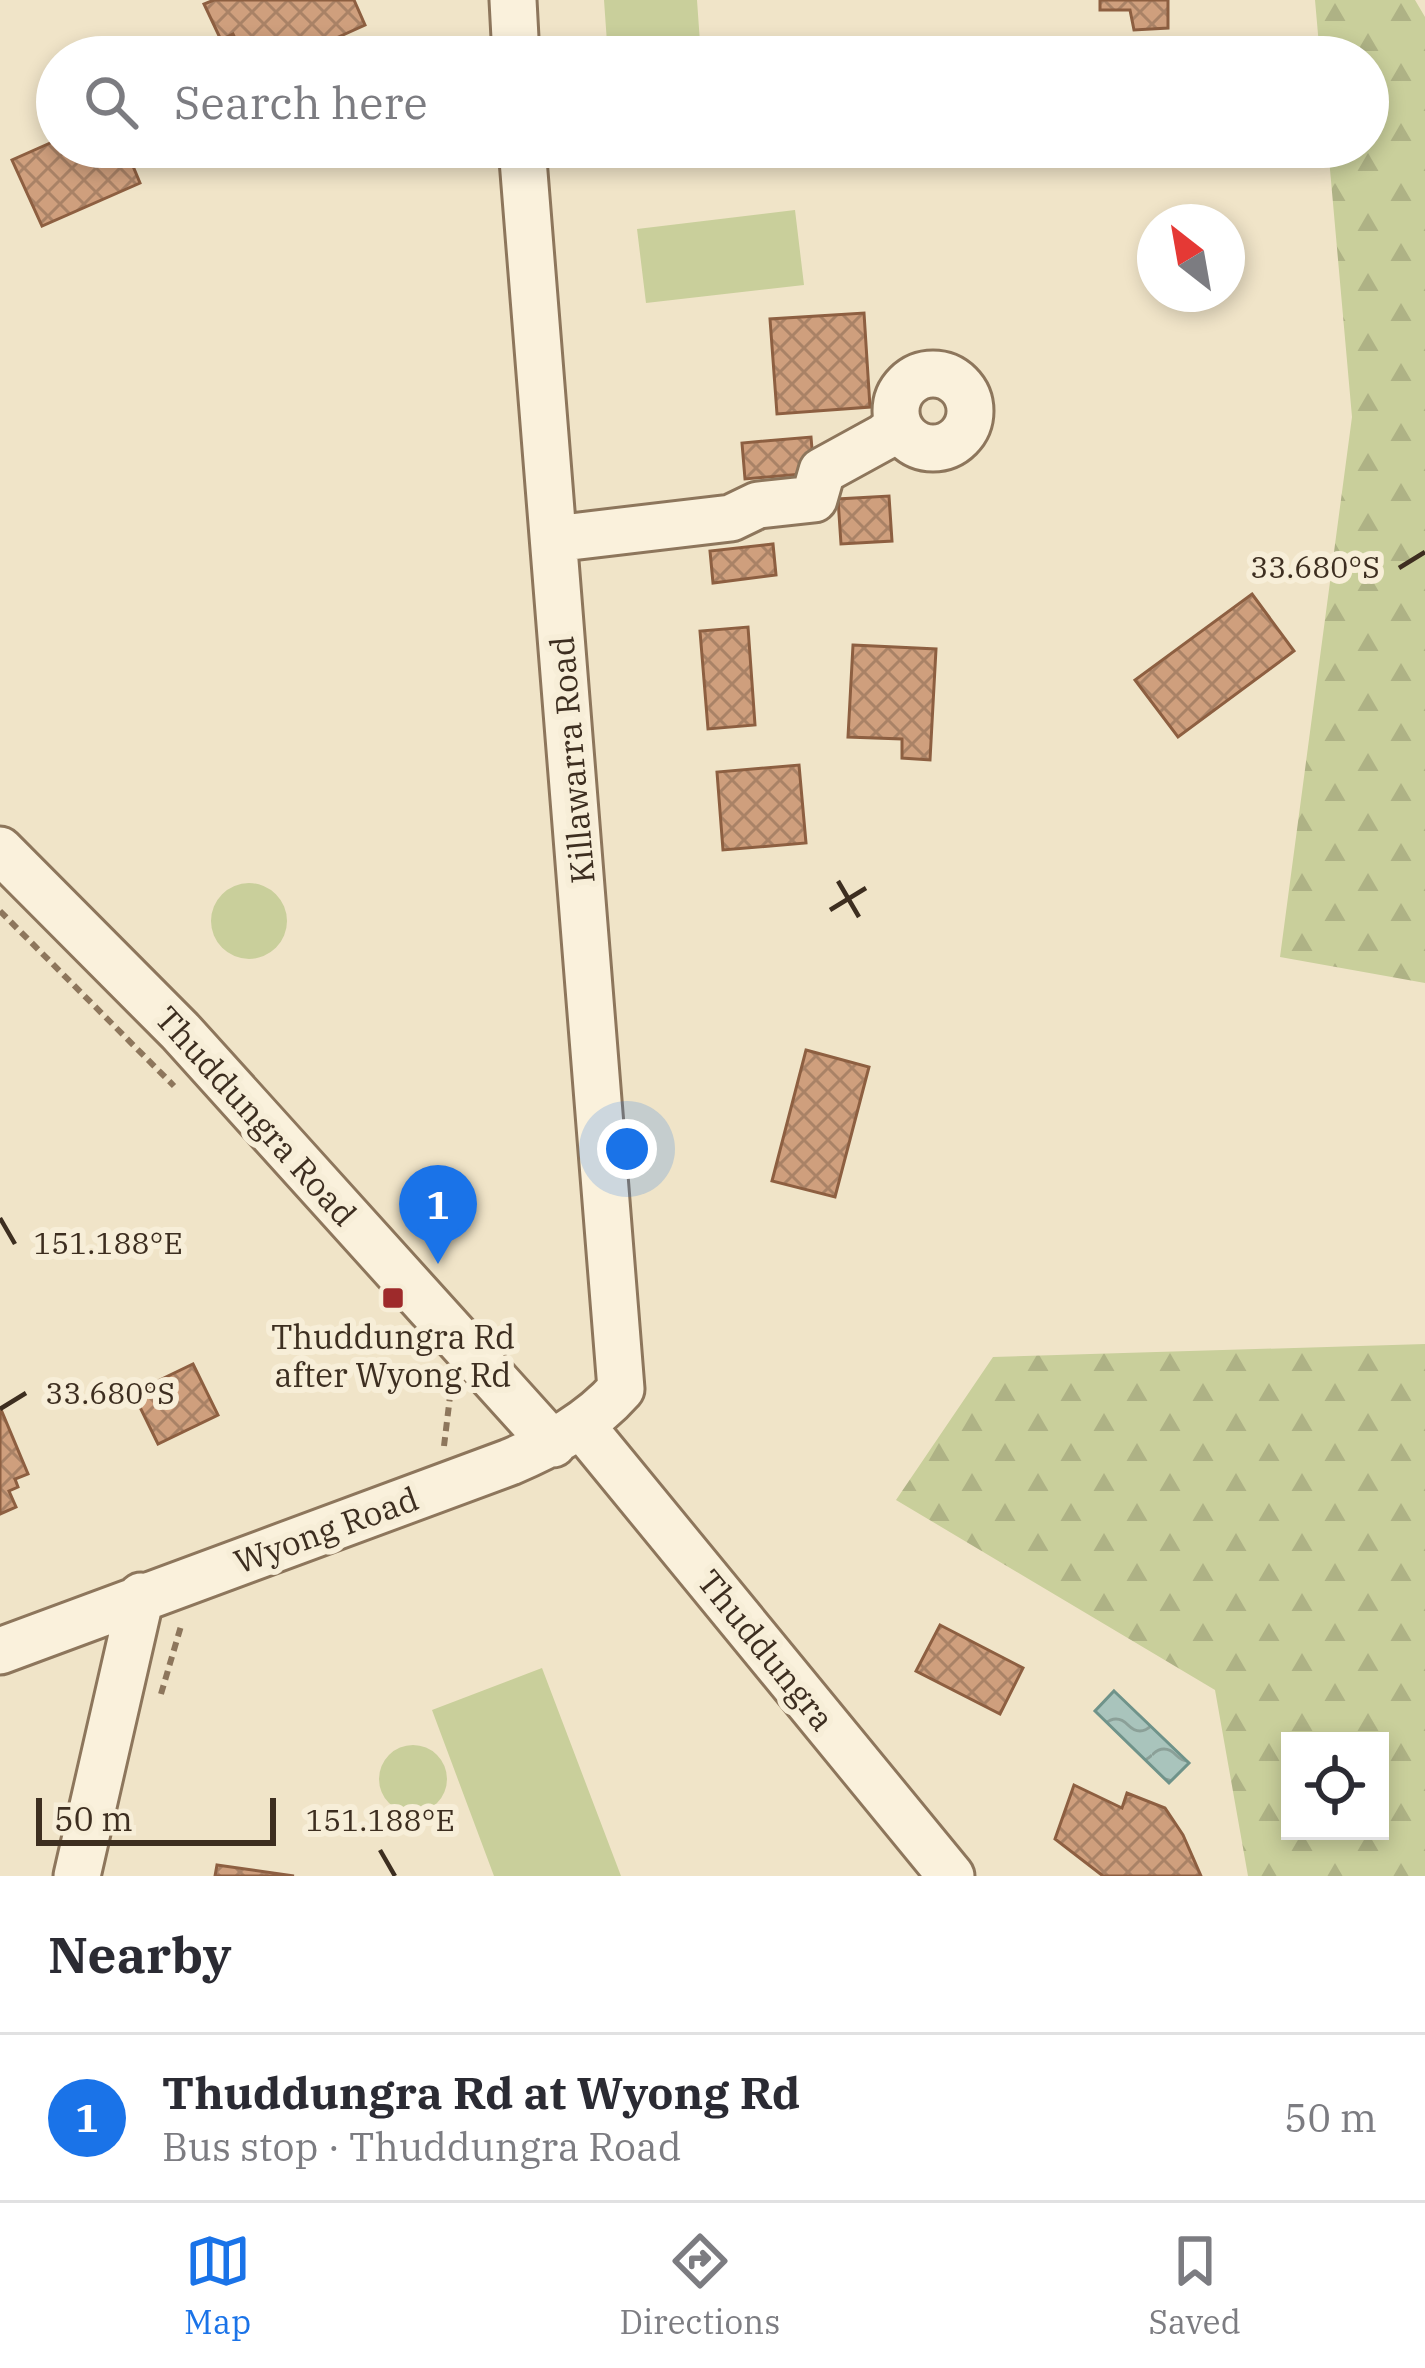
<!DOCTYPE html>
<html lang="en">
<head>
<meta charset="utf-8">
<style>
  :root { --surface:#fff; --page:#f7f7f7; --text:#2b2b33; --muted:#7c7c81; --line:#e1e1e2; --accent:#1a73e8 }
  body { margin:0; font-family:"IBM Plex Serif",serif; background:var(--page); color:var(--text) }
  .controls { position:absolute; right:36px; bottom:36px; display:grid; overflow:hidden; border-radius:0px; box-shadow:0 6px 18px #0003 }
  .controls button { width:108px; height:108px; display:grid; place-items:center; padding:0; border:0; border-bottom:3px solid var(--line); background:var(--surface); color:var(--text); font:60px sans-serif }
  .compass { position:absolute; left:1137px; top:204px; width:108px; height:108px; border-radius:50%; background:var(--surface); box-shadow:0 6px 18px #0003; rotate:329deg }
  .scale { position:absolute; left:36px; bottom:30px; width:240px; box-sizing:border-box; padding-left:12px; border:6px solid #3d2e20; border-top:0; font-size:33px; line-height:42px; white-space:nowrap; color:#3d2e20; -webkit-text-stroke:9px #f7eed8; paint-order:stroke }
  .you { position:absolute; left:627px; top:1149px; width:42px; height:42px; margin:-30px; border:9px solid #fff; border-radius:50%; background:#1a73e8; box-shadow:0 0 0 18px #1a73e833 }
  .badge { display:grid; place-items:center; width:78px; height:78px; border-radius:50%; background:var(--accent); color:#fff; font-size:39px; font-weight:700 }
  .pin { position:absolute; translate:-50% -99px; filter:drop-shadow(0 3px 6px #0008) }
  .pin::after { content:''; position:absolute; top:63px; width:42px; height:36px; background:inherit; clip-path:polygon(0 0,100% 0,50% 100%) }
  .list { margin:0; padding:0; list-style:none }
  h2 { display:flex; justify-content:space-between; align-items:center; height:156px; margin:0; padding:0 48px; font-size:51px }
  h2 small { font-size:39px; font-weight:400; color:var(--muted) }
  .list li { display:grid; grid-template-columns:78px 1fr auto; gap:36px; align-items:center; box-sizing:border-box; height:168px; padding:0 48px; border-top:3px solid var(--line) }
  .list b { display:block; font-size:45px; white-space:nowrap }
  .list p { margin:0; font-size:39px; white-space:nowrap; color:var(--muted) }
  .list em { font-size:39px; font-style:normal; color:var(--muted) }
  .icon { flex:none; width:66px; height:66px; fill:none; stroke:currentColor; stroke-width:2; stroke-linecap:round; stroke-linejoin:round }
  .map { position:relative; flex:none; width:1425px; height:1876px; overflow:hidden }
  .search { position:absolute; background:var(--surface); box-shadow:0 6px 18px #0003; left:36px; right:36px; top:36px; height:132px; display:flex; align-items:center; gap:30px; box-sizing:border-box; padding:0 42px; border-radius:66px; color:var(--muted); font-size:45px }
  .sheet { height:324px; background:var(--surface) }
  nav { display:flex; justify-content:space-around; align-items:center; box-sizing:border-box; height:168px; border-top:3px solid var(--line); background:var(--surface); font-size:33px; color:var(--muted) }
  nav a { display:grid; justify-items:center; gap:6px }
  nav .on { color:var(--accent) }
  .map>svg:first-child { display:block }
</style>
</head>
<body>
<div class="map">
<svg width="1425" height="1876" viewBox="0 0 1425 1876">
  <defs>
    <pattern id="forest-firs" width="22" height="20" patternUnits="userSpaceOnUse" patternTransform="scale(3)"><rect width="22" height="20" fill="#c9cf9b"/><path d="M5 1l3.5 6h-7zM16 11l3.5 6h-7z" fill="#aeb285"/></pattern>
    <pattern id="water-waves" width="16" height="10" patternUnits="userSpaceOnUse" patternTransform="scale(3)"><rect width="16" height="10" fill="#a9c4bc"/><path d="M0 5q4-4 8 0t8 0" fill="none" stroke="#8ba098"/></pattern>
    <pattern id="building-cross-hatch" width="8" height="8" patternUnits="userSpaceOnUse" patternTransform="scale(3)"><rect width="8" height="8" fill="#cf9f7d"/><path d="M0 0l8 8M0 8l8-8" fill="none" stroke="#a98266"/></pattern>
  </defs>
  <rect width="100%" height="100%" fill="#f0e4c8"/>
  <path fill="url(#forest-firs)" fill-rule="evenodd" d="M1315 0H1415L1425 17V983L1280 957 1352 417 1328 147H1368V57H1320Z
    M1425 1344V1876H1248L1215 1690 896 1500 993 1357ZM1290 1741H1380V1831H1290Z"/>
  <path fill="#c9cf9b" d="M604 0H697L701 57H608Z
    M795 210 804 285 646 303 637 229Z
    M211 921a38 38 0 1 1 76 0a38 38 0 1 1-76 0Z
    M542 1668 621 1876H494L432 1710Z
    M379 1779a34 34 0 1 1 68 0a34 34 0 1 1-68 0Z"/>
  <path fill="url(#water-waves)" stroke="#6f938a" stroke-width="3" d="M1114 1691 1189 1763 1169 1783 1095 1711Z"/>
  <path fill="url(#building-cross-hatch)" stroke="#8d5f41" stroke-width="3" d="M214 0H354L365 25 294 57H244L233 34 221 40 204 4Z
    M1100 0H1168V28L1134 30 1130 10H1100Z
    M57 140V147H125L140 183 42 226 12 160Z
    M864 313 870 407 777 414 770 319Z
    M811 437 814 473 745 479 742 443Z
    M889 496 892 541 841 544 838 499Z
    M773 544 776 575 713 583 710 551Z
    M1252 594 1294 651 1178 737 1135 680Z
    M748 627 755 725 708 729 700 631Z
    M853 645 936 649 930 760 902 758V739L848 737Z
    M799 765 806 843 723 850 717 772Z
    M806 1050 869 1067 835 1197 772 1181Z
    M193 1364 218 1415 158 1444 133 1393Z
    M0 1407 28 1474 15 1479 18 1487 9 1491 16 1507 0 1514Z
    M940 1625 1023 1668 1000 1714 916 1671Z
    M1074 1785 1122 1808 1127 1793 1165 1808 1183 1835 1201 1876H1103L1055 1839Z
    M217 1865 294 1876H215Z"/>
  <g fill="none" stroke-linecap="round" stroke-linejoin="round">
    <g stroke="#8d765c" stroke-width="51">
      <path id="minor" d="M513 0 516 57
        M896 411a37 37 0 1 1 74 0a37 37 0 1 1-74 0Z
        M554 539 731 518 758 505 814 499 822 471 884 437 898 425
        M0 850 180 1031 553 1444
        M581 1425 951 1876
        M0 1651 510 1462C552 1444 590 1424 621 1389L522 147
        M77 1876 141 1596"/>
    </g>
    <path stroke="#8d765c" stroke-width="6" stroke-dasharray="9 6" stroke-linecap="butt" d="M0 911 174 1086
      M444 1446 451 1388
      M161 1694 181 1626"/>
    <use href="#minor" stroke="#faf1dc" stroke-width="45"/>
  </g>
  <path fill="none" stroke="#3d2e20" stroke-width="4.5" d="M1399 568 1425 552M838 881 859 917M830 910 866 888M0 1218 15 1244M0 1409 26 1393M380 1850 395 1876"/>
  <rect fill="#9e2a2b" stroke="#f7eed8" stroke-width="4.5" x="381" y="1286" width="24" height="24" rx="6"/>
  <g text-anchor="middle" stroke-width="12" stroke-linejoin="round" paint-order="stroke">
    <g font-size="33" fill="#3d2e20" stroke="#f7eed8">
      <text transform="translate(572 760) rotate(-95)" y="12">Killawarra Road</text>
      <text transform="translate(256 1116) rotate(48)" y="12">Thuddungra Road</text>
      <text transform="translate(326 1530) rotate(-20)" y="12">Wyong Road</text>
      <text transform="translate(766 1650) rotate(51)" y="12">Thuddungra</text>
    </g>
    <g font-size="33" fill="#3d2e20" stroke="#f7eed8">
      <text x="393" y="1349">Thuddungra Rd<tspan x="393" dy="38">after Wyong Rd</tspan></text>
    </g>
  </g>
  <g font-size="30" text-anchor="middle" fill="#3d2e20" stroke="#f7eed8" stroke-width="12" stroke-linejoin="round" paint-order="stroke">
    <text x="1315" y="578">33.680°S</text>
    <text x="108" y="1254">151.188°E</text>
    <text x="110" y="1404">33.680°S</text>
    <text x="380" y="1831">151.188°E</text>
  </g>
</svg>
<div class="controls">
<button><svg class="icon" aria-label="locate" viewBox="0 0 24 24"><circle cx="12" cy="12" r="6"/><path d="M12 2v4M12 18v4M2 12h4M18 12h4"/></svg></button>
</div>
<svg class="compass" viewBox="-18 -18 36 36"><path d="M0-13l5 13h-10z" fill="#e53935"/><path d="M0 13l5-13h-10z" fill="#7c7c81"/></svg>
<div class="scale">50 m</div>
<div class="you"></div>
<div class="pin badge" style="left:438px;top:1264px">1</div>
<div class="search"><svg class="icon" aria-label="search" viewBox="0 0 24 24"><circle cx="10" cy="10" r="6"/><path d="M15 15l6 6"/></svg>Search here</div>
</div>
<section class="sheet">
<h2>Nearby<small></small></h2>
<ul class="list">
<li><span class="badge">1</span><div><b>Thuddungra Rd at Wyong Rd</b><p>Bus stop · Thuddungra Road</p></div><em>50 m</em></li>
</ul>
</section>
<nav>
<a class="on"><svg class="icon" aria-label="map" viewBox="0 0 24 24"><path d="M3 6l6-2 6 2 6-2v14l-6 2-6-2-6 2zM9 4v14M15 6v14"/></svg>Map</a>
<a><svg class="icon" aria-label="directions" viewBox="0 0 24 24"><path d="M12 3l9 9-9 9-9-9zM9 14v-3h6M13 9l2 2-2 2"/></svg>Directions</a>
<a><svg class="icon" aria-label="saved" viewBox="0 0 24 24"><path d="M7 4h10v16l-5-4-5 4z"/></svg>Saved</a>
</nav>
</body>
</html>
